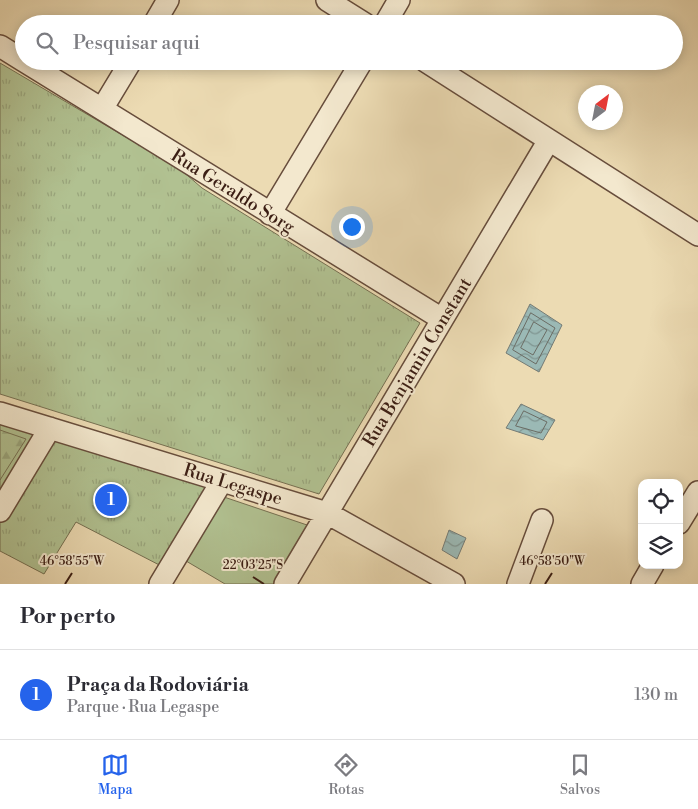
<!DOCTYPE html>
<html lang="pt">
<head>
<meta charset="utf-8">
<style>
  :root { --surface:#fff; --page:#f7f7f7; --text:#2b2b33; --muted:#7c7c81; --line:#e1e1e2; --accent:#2563eb }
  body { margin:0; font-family:"Libre Bodoni",serif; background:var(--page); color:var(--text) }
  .controls { position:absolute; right:15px; bottom:15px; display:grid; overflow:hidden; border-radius:10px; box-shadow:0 2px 12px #0003 }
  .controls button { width:45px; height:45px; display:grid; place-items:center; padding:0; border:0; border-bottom:1px solid var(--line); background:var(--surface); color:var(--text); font:25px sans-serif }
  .compass { position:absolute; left:578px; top:85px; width:45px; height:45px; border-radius:50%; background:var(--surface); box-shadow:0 2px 12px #0003; rotate:32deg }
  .you { position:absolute; left:351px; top:226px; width:18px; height:18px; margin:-12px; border:4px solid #fff; border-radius:50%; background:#1a73e8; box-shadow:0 0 0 8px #1a73e833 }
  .badge { display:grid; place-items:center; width:32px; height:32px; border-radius:50%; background:var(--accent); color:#fff; font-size:16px; font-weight:700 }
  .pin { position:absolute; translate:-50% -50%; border:2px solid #fff; box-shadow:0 1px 5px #0006 }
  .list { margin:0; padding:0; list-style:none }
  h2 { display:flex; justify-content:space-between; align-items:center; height:65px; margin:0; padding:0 20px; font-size:21px }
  h2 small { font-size:16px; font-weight:400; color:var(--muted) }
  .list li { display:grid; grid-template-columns:32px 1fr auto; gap:15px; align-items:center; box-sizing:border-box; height:90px; padding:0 20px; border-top:1px solid var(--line) }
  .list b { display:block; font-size:19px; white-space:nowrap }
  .list p { margin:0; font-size:16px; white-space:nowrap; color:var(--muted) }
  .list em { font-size:16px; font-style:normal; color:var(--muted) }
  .icon { flex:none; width:28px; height:28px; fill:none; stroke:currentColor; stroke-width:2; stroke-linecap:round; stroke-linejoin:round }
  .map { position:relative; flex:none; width:698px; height:584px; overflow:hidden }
  .search { position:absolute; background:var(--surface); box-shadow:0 2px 12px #0003; left:15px; right:15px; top:15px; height:55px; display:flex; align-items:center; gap:12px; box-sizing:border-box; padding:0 18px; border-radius:28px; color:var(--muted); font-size:19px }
  .sheet { height:155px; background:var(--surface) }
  nav { display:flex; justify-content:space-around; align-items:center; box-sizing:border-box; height:70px; border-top:1px solid var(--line); background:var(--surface); font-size:14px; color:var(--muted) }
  nav a { display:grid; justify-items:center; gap:2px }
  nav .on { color:var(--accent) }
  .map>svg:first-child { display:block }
</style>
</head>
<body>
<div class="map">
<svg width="698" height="584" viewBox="0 0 698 584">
  <defs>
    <pattern id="forest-firs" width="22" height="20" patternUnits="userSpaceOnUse" patternTransform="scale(1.25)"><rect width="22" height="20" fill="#b1c191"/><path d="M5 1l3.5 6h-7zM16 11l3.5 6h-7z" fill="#99a57c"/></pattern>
    <pattern id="park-tufts" width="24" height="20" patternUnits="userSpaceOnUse" patternTransform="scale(1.25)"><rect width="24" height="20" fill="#b1c191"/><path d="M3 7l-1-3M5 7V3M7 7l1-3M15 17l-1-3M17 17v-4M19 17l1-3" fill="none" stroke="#99a57c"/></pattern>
    <pattern id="water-waves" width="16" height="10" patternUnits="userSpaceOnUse" patternTransform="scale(1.25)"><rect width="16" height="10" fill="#9bb9b5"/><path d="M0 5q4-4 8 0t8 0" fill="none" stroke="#809692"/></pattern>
  </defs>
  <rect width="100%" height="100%" fill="#ecdbb3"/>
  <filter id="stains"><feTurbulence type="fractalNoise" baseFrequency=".004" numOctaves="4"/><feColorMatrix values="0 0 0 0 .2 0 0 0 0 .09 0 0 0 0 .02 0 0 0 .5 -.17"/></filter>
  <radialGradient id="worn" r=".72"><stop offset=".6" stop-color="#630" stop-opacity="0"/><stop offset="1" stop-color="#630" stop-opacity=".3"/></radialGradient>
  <path fill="#b1c191" stroke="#767052" d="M0 420 43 434 0 504Z
    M221 496 313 527 280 584H225L181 558Z"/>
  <path fill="url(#forest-firs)" stroke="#767052" d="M0 430 26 439 0 480Z"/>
  <path fill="url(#park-tufts)" stroke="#767052" d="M0 63 180 169 202 188 420 323 319 494 0 394Z
    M52 436 222 481 169 570 76 522 44 574 0 551V519Z"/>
  <path fill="url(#water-waves)" stroke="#757b75" d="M530 304 562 325 539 372 506 353Z
    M521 404 555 420 543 440 506 428Z
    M449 530 466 538 457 559 442 550Z"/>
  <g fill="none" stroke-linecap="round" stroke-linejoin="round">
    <path stroke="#6b6c64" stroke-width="1" d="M531 313 555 328 536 364 513 350Z
      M534 322 547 330 533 355 521 348Z
      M524 411 547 422 541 433 516 426Z"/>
    <g stroke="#674d3c" stroke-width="24">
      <path id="street" d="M327 0 365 24
        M154 24 168 0
        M385 24 399 0
        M0 46 24 61
        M24 61 442 319
        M425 61 698 235
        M102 109 131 61
        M270 214 362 61
        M0 413 327 513 454 584
        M0 511 50 428
        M679 523 698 492
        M160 584 222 481
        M285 584 549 140
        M518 584 542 520
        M642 584 653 565"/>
    </g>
    <use href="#street" stroke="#f3e8ce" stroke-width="21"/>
  </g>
  <path fill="none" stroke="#3b1e14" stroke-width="2" d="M253 577 264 584M65 584 72 573M545 584 552 573"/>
  <g text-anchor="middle" stroke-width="4" stroke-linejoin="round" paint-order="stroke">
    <g font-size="18" fill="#3b1e14" stroke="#f3e8ce">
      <text transform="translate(233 191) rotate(32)" y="6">Rua Geraldo Sorg</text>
      <text transform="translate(417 362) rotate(-59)" y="6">Rua Benjamin Constant</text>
      <text transform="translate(233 484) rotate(17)" y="6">Rua Legaspe</text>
    </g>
  </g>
  <g font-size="12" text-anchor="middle" fill="#3b1e14" stroke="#f3e8ce" stroke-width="4" stroke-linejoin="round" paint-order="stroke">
    <text x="72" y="565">46°58'55"W</text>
    <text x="552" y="565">46°58'50"W</text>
    <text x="253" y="569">22°03'25"S</text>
  </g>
  <rect width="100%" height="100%" filter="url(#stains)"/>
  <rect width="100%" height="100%" fill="url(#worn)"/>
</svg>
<div class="controls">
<button><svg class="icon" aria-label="locate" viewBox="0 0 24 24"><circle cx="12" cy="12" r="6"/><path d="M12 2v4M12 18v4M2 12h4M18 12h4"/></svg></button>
<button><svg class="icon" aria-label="layers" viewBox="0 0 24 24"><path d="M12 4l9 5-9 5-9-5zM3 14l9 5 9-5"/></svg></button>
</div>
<svg class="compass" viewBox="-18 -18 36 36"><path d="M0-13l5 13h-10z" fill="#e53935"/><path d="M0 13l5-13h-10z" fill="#7c7c81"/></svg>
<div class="you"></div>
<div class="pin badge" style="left:111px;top:500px">1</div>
<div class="search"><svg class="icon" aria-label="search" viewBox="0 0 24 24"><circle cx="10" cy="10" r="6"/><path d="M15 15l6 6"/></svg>Pesquisar aqui</div>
</div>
<section class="sheet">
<h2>Por perto<small></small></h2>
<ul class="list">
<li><span class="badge">1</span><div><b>Praça da Rodoviária</b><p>Parque · Rua Legaspe</p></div><em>130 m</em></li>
</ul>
</section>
<nav>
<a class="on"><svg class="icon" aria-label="map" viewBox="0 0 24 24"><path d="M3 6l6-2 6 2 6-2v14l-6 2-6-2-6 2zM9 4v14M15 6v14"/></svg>Mapa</a>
<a><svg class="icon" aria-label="directions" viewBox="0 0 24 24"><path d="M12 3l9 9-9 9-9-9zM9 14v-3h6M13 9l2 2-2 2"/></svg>Rotas</a>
<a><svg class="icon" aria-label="saved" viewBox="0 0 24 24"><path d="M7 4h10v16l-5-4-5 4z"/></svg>Salvos</a>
</nav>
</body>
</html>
